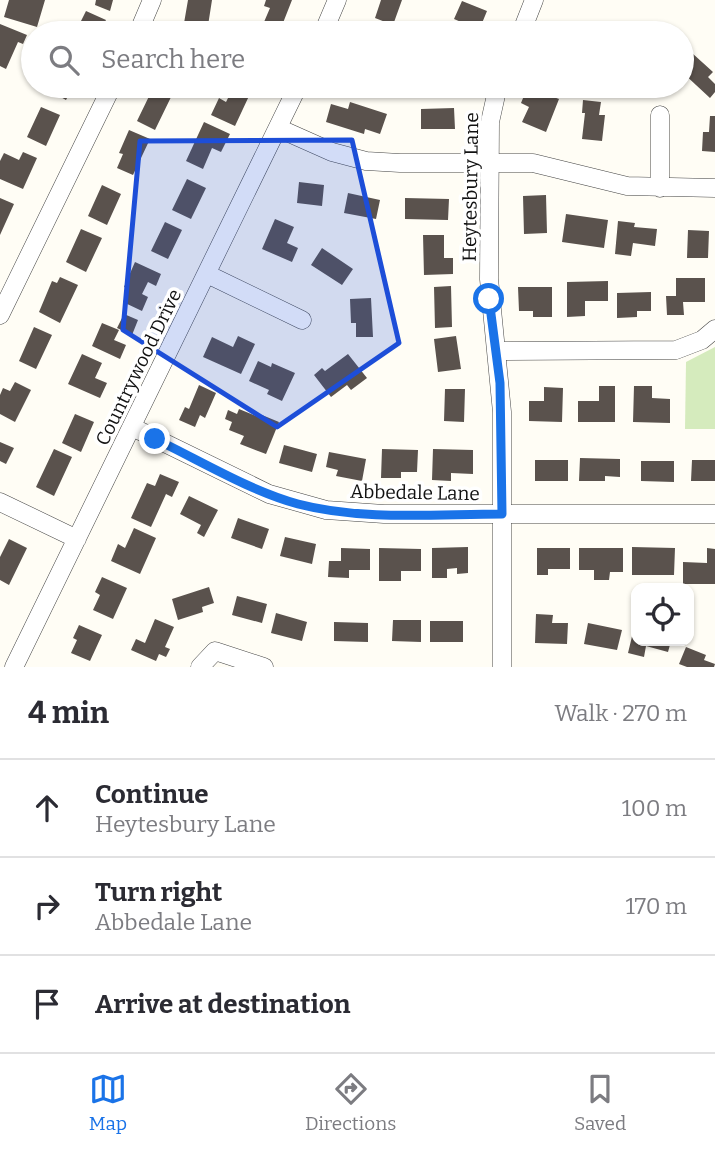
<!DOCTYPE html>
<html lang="en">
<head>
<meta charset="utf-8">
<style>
  :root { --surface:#fff; --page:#f7f7f7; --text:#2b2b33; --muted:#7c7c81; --line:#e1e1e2; --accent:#1a73e8 }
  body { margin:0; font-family:Bitter,serif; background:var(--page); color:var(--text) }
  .controls { position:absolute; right:21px; bottom:21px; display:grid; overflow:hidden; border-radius:14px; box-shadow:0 2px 5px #0004 }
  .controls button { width:63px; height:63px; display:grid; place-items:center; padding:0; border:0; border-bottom:2px solid var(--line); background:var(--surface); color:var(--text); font:35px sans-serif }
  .stop { position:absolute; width:21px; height:21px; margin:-16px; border:5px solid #1a73e8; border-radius:50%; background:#fff }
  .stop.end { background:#1a73e8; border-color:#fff; box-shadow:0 2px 7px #0008 }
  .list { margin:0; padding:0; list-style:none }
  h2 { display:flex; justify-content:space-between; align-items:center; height:91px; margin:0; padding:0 28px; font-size:30px }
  h2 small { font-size:23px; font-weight:400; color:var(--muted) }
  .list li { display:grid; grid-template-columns:46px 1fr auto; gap:21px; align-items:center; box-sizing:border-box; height:98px; padding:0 28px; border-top:2px solid var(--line) }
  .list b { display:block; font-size:26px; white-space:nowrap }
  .list p { margin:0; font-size:23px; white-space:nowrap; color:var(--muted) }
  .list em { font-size:23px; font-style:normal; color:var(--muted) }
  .icon { flex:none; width:38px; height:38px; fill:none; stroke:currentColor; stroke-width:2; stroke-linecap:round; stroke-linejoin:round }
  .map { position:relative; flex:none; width:715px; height:667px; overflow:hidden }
  .search { position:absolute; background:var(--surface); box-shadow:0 2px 5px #0004; left:21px; right:21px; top:21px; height:77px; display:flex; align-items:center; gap:18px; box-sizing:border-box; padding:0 24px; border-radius:38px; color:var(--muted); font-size:26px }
  .sheet { height:385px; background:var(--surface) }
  nav { display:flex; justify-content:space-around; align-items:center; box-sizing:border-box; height:98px; border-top:2px solid var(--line); background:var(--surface); font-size:19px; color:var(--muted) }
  nav a { display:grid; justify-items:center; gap:4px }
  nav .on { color:var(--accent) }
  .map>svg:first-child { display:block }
</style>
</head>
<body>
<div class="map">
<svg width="715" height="667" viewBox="0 0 715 667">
  <rect width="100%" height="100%" fill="#fffdf5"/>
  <path fill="#d5ebbd" d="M715 347V429H685L686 362Z"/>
  <path fill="#5a524d" d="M9 0H45L37 27 4 17Z
    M96 0H113L110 11 95 5Z
    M188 0H212L207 32 183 29Z
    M266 0H292L281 28 264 22 270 8 264 6Z
    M381 0H402L393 25 375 18Z
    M462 1 487 11 480 28 487 30 485 33H456L461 22 454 19Z
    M86 11 106 20 99 33H75Z
    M0 24 27 35 23 44 18 42 6 69 0 66Z
    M567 24 590 33H563Z
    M692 53 713 72 708 77 715 84V92L710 98 682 72V64Z
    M50 86H73L66 100 48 90Z
    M154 86 172 95 155 130 137 121Z
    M528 86H546L543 93 559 99 546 132 522 122 529 107 521 103Z
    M233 88 249 96 235 126 211 115 219 98 226 102Z
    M583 100 601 102 599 115H605L602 141 582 139 585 113H582Z
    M350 102 387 114 380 134 365 129 364 134 326 122 331 104 348 109Z
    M41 107 60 115 46 146 27 137Z
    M454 108 455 129H421V109Z
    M710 116H715V152L702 151 703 132H709Z
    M204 122 230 134 221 152 212 148 203 169 186 161Z
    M129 130 150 139 133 175 117 168 123 154 119 153Z
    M23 152 37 158 23 189 0 179V161L4 153 19 160Z
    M187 179 206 188 191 219 172 210Z
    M299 182 324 185 322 206 297 203Z
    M102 185 121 194 107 225 88 216Z
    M348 193 380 200 376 219 344 213Z
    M546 195 547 233 524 234 523 196Z
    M0 198 14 204 0 235Z
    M405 198 449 199 448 220 405 219Z
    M566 214 608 220 604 248 562 242Z
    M275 219 294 227 287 243 298 248 292 262 262 249Z
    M618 221 635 223 634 227 657 229 655 246 633 243 631 256 615 254Z
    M165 222 182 230 168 259 151 251Z
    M81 229 102 238 86 272 66 262Z
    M688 230 709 231 708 258H687Z
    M423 235H444V258H453V274L424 275Z
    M322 248 353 269 342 285 311 265Z
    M135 262 161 274 156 286 148 282 142 294 148 297 142 311 123 302 129 289 124 287Z
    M60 277 78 285 60 323 39 312 52 281 57 283Z
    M676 278H705V302H683L684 315H667L666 296H676Z
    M608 281V301H585V316L567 317V282Z
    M451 286 452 327 435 328 434 287Z
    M518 287H552V317H533V311H519Z
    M651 292V311H637V317L617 318V293Z
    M371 298 373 337H356V323H351L350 299Z
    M124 314 138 320 132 335 117 328Z
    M102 323 119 330 114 340 126 345 120 359 92 346Z
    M34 327 52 335 36 369 19 361Z
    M238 336 255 344 241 374 203 357 212 337 233 347Z
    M456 336 461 369 438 372 434 339Z
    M82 354 102 363 95 378 107 383 100 398 68 384Z
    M348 354 367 378 351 390 347 385 331 397 314 375 322 368 325 371Z
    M258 361 271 367 272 363 295 373 282 401 267 394 269 390 249 381Z
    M15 382 31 390 15 422 0 414V395L3 388 10 391Z
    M199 385 216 393 205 418 200 415 195 427 179 420 185 407 189 409Z
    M599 386H615V422H578V401H599Z
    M634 386H652V398L670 399V423L633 422Z
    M544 387 563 388 562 422 529 421V401H544Z
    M445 389H465L464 422 444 421Z
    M239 409 261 418 262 415 279 422 266 454 240 444 244 436 229 430 232 422 225 419 228 410 237 414Z
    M75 414 94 422 81 452 62 443Z
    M0 442 14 448 6 464 0 461Z
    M284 445 317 454 312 472 279 463Z
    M54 449 72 457 54 496 36 487Z
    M382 449 418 450 417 472H401V478H381Z
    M433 449 473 450V474L451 473V481L432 480Z
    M329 452 366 459 362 481 336 476 338 470 326 467Z
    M580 458 620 459V477L605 476V481H579Z
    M535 460H568V481H535Z
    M692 460H715V481H691Z
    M641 461H674V482L641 481Z
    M160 474 179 482 172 497 166 494 151 527 131 518 147 483 155 486Z
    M189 496 218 510 204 537 197 533 201 525 180 514Z
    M238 518 269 529 262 549 231 538Z
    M134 528 156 538 140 574 111 561 118 544 125 548Z
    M285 537 316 544 312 564 280 556Z
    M9 539 27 548 9 585 0 580V557Z
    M468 547V573L457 574V568L447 569V578H432V548Z
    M632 547 675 548 674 575H632Z
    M341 548 370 549V570H349V578L328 577 329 561H341Z
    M379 548 421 549V571H401V581H379Z
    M537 548H570V569H548V575H537Z
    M579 548H623V572H610L609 580H594V570H579Z
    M707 548 715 549V584H683V562L707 563Z
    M102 577 127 588 113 619 93 610 100 595 95 592Z
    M209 587 214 603 202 607 203 612 178 620 172 599Z
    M237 596 267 604 262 623 232 615Z
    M276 613 307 622 302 641 271 633Z
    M536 614 553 615 552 623H568L567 644 535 643Z
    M155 619 174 627 165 647 170 649 166 657 159 654 156 661 131 650 136 639 145 643Z
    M393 620H421V642L392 641Z
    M430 621H463V642H430Z
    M334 622 368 623V642L334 641Z
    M588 623 622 630 617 650 584 644Z
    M635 624 636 641H671L668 652 646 646 644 657 628 653Z
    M79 625 102 635 90 661 71 653 77 640 73 638Z
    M686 647 706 655 704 660 715 664 714 667H687L679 664Z"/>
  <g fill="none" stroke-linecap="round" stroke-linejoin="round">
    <g stroke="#444" stroke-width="19">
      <path id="street" d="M138 33 152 0
        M323 33 337 0
        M521 33 534 0
        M498 86 490 122 489 279 502 412V667
        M660 115V188
        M278 128 332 152 366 161 400 163H533L627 186 715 188
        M207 274 302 320
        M0 315 112 86
        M496 351 676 350 702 340 715 329
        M132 427 269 494 326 510 384 514H715
        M0 502 77 539
        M14 667 298 86
        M200 667 215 651 264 667"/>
    </g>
    <use href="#street" stroke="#fff" stroke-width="18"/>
  </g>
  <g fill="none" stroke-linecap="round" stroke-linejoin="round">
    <path stroke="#1a73e8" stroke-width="9" d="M155 439C201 461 248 490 298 504 363 521 435 514 502 514L500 383 489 299"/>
  </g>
  <path fill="#1d4ed8" fill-opacity="0.2" stroke="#1d4ed8" stroke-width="5" stroke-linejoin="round" d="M352 140 399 343 277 427 123 330 140 141Z"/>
  <g text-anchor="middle" stroke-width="7" stroke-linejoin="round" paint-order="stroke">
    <g font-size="19" fill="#111" stroke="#fff">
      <text transform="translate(470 187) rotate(-89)" y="7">Heytesbury Lane</text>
      <text transform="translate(138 367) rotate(-64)" y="7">Countrywood Drive</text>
      <text transform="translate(415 492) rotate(1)" y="7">Abbedale Lane</text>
    </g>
  </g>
</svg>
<div class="controls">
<button><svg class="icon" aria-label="locate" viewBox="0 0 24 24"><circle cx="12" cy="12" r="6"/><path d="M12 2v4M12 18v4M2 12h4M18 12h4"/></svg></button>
</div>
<div class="stop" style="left:489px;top:299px"></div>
<div class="stop end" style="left:155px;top:439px"></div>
<div class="search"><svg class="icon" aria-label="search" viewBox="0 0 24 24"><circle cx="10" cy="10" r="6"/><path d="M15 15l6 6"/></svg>Search here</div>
</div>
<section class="sheet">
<h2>4 min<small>Walk · 270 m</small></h2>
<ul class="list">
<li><svg class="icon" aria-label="ahead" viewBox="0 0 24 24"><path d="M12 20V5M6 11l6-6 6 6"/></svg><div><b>Continue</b><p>Heytesbury Lane</p></div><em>100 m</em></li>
<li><svg class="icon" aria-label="right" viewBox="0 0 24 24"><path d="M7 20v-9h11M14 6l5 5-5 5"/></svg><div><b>Turn right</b><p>Abbedale Lane</p></div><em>170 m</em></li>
<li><svg class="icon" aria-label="arrive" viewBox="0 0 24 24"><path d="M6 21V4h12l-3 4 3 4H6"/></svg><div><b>Arrive at destination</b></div></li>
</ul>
</section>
<nav>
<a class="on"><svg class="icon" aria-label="map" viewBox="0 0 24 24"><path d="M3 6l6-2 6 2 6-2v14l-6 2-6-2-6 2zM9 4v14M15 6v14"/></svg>Map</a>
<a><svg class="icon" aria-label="directions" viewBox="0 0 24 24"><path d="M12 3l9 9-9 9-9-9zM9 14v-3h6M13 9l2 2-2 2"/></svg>Directions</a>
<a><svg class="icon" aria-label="saved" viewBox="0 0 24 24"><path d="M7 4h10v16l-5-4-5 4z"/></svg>Saved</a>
</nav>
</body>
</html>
